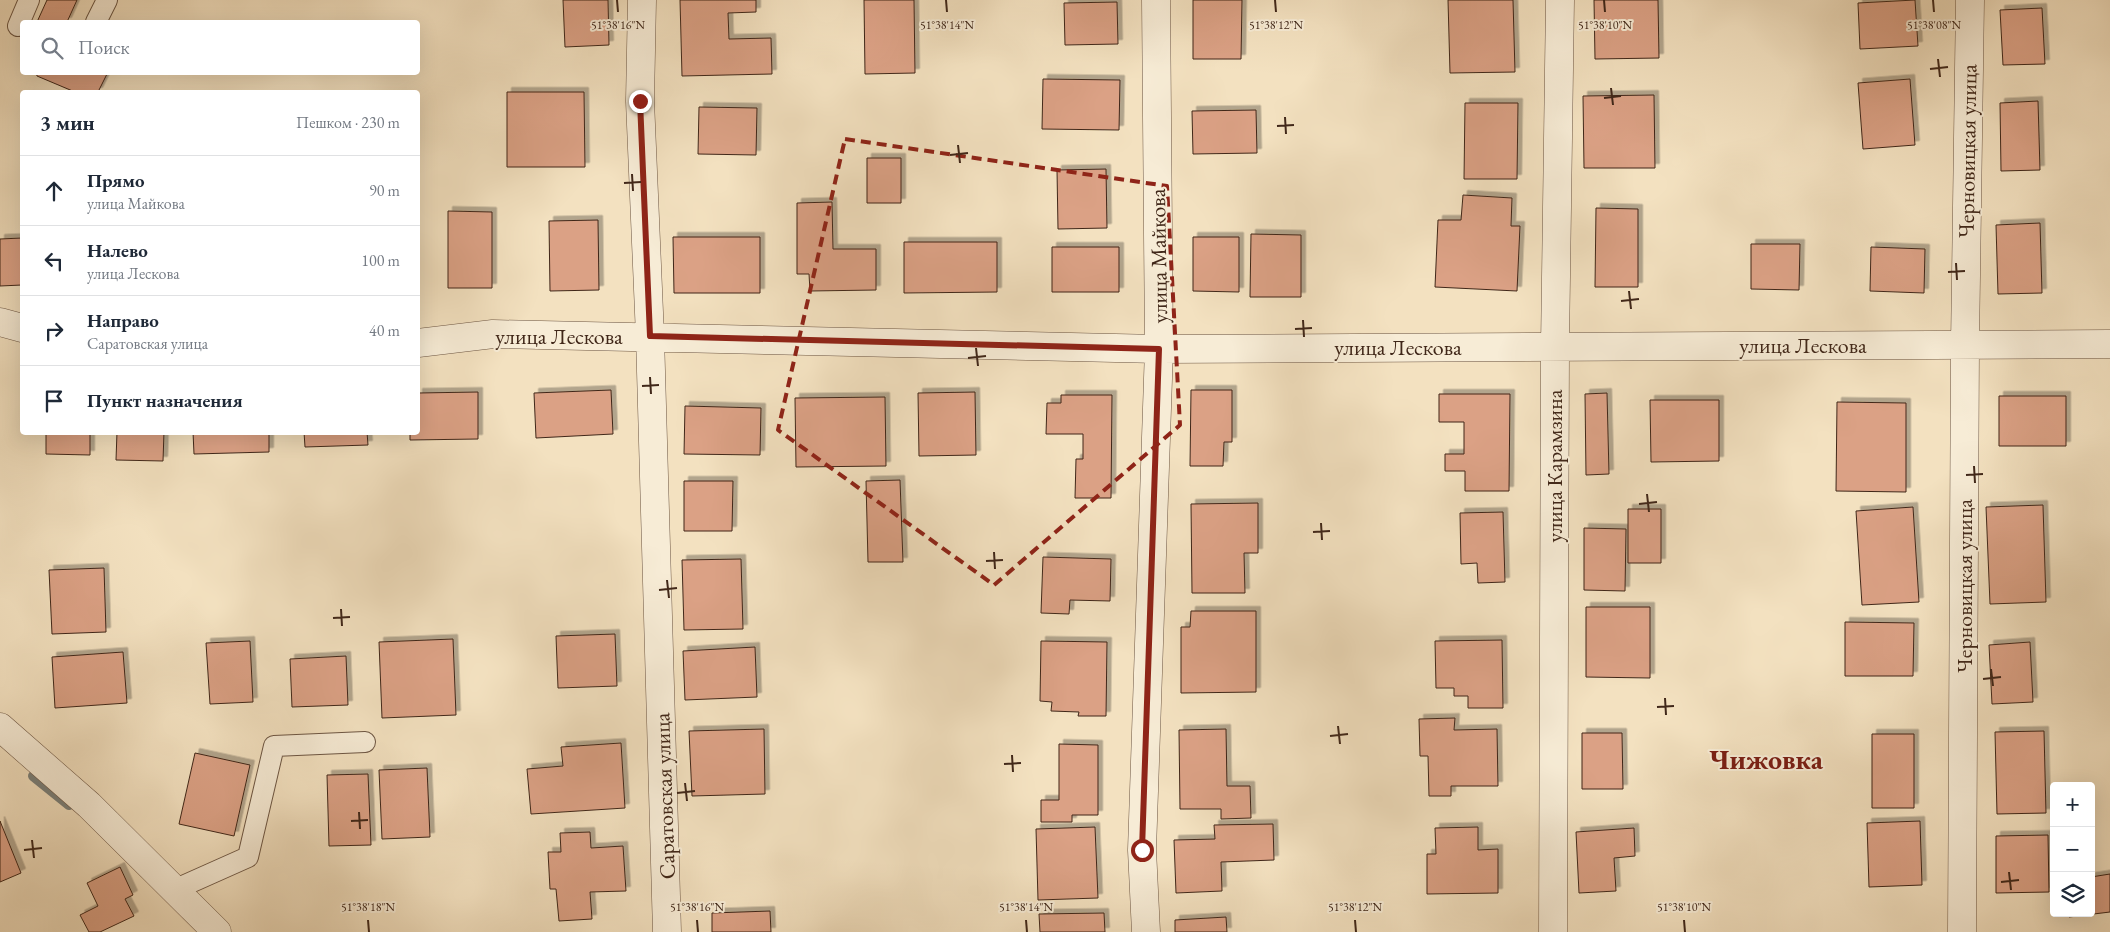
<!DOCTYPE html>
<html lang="ru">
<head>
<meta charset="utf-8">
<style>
  :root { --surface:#fff; --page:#f6f6f7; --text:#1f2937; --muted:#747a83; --line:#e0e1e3 }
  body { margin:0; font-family:"EB Garamond",serif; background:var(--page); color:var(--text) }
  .controls { position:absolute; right:15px; bottom:15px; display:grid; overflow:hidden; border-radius:5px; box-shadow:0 5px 20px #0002 }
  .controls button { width:45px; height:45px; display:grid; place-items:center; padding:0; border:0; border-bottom:1px solid var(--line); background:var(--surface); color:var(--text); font:25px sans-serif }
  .stop { position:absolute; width:15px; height:15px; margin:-11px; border:4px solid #8f2418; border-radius:50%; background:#fff }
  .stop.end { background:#8f2418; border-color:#fff; box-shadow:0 1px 5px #0008 }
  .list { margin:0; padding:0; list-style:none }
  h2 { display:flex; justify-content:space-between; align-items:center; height:65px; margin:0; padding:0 20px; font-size:21px }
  h2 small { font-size:16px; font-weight:400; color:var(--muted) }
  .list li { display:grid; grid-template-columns:32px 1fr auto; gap:15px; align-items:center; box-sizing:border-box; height:70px; padding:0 20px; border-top:1px solid var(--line) }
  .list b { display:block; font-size:19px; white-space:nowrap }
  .list p { margin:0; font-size:16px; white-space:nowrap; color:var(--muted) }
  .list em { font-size:16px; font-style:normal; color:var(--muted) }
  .icon { flex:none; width:28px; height:28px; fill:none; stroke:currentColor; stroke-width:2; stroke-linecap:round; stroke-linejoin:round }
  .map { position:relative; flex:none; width:2110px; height:932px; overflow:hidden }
  .search { position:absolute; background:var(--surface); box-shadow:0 5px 20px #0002; left:20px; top:20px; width:400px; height:55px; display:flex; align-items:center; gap:12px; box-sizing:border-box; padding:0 18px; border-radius:5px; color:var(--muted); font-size:19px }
  .panel { position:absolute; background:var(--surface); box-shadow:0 5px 20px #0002; left:20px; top:90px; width:400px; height:345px; border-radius:5px }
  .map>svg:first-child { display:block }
</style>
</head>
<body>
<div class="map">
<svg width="2110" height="932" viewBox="0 0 2110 932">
  <defs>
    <filter id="shadow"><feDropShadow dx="4.5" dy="-4.5" stdDeviation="0" flood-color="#0004"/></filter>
  </defs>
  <rect width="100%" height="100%" fill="#f3e1c0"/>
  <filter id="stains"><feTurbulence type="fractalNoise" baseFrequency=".004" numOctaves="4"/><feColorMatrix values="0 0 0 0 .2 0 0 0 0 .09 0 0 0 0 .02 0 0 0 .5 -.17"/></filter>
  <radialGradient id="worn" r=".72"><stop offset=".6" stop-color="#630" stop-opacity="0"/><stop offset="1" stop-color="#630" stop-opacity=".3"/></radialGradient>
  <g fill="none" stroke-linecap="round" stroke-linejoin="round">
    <path stroke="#7a807b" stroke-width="10" d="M33 776 69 805"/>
  </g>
  <path fill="#dba185" stroke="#402719" filter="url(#shadow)" d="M47 0H77L67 22H37Z
    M563 0H608L609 45 565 47Z
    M680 0H756V12L728 13 729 39 771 38 772 74 682 76Z
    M864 0H914L915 73 865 74Z
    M1193 0H1242L1241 59H1193Z
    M1448 0H1513L1515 72 1450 73Z
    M1594 0H1658L1659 58 1595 59Z
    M1915 0 1918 46 1860 49 1858 3Z
    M1117 2 1118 44 1065 45 1064 3Z
    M2042 8 2045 64 2003 65 2000 10Z
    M36 72H104L107 74 98 92H75L37 76Z
    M1043 79 1120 80 1119 130 1042 129Z
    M1910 79 1915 145 1863 149 1858 83Z
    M507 92H584L585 167H507Z
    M1654 95 1655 168H1584L1583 96Z
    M2038 101 2040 170 2001 171 2000 103Z
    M1465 103H1518L1517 179H1464Z
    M699 107 757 108 756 155 698 154Z
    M1256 110 1257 153 1193 154 1192 111Z
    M867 158H901V203H867Z
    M1106 169 1107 228 1058 229 1057 170Z
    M1463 195 1512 198 1511 226H1520L1517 291 1435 287 1438 220H1461Z
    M832 202 833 249H876V290L810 291 809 274H797V203Z
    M1596 208 1638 209V287H1595Z
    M448 211 492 212V288H448Z
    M598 220 599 290 550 291 549 221Z
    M2040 223 2042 293 1998 294 1996 225Z
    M1251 234 1301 235V297H1250Z
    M673 237H760V293H674Z
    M1193 237H1239V292L1193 291Z
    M22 238V285L0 286V239Z
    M904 242H997V292L904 293Z
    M1751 244H1800L1799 290 1751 289Z
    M1052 247H1119V292H1052Z
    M1871 247 1925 249 1924 293 1870 291Z
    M611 390 613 434 536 438 534 393Z
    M1191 390H1232V442H1224L1223 466H1190Z
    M478 392V439L410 440V432H418V393Z
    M975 392 976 455 919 456 918 393Z
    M1607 393 1609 474 1586 475 1585 394Z
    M1439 394H1510L1509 491H1465V471H1445V454H1464V422H1439Z
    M1061 395H1112L1111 498H1075L1076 459H1083V434H1046L1047 403H1061Z
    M1999 396H2066V446H1999Z
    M885 397 886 466 796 467 795 398Z
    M1650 400H1719V461L1651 462Z
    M1837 402 1906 403V492L1836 491Z
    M685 406 761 408 760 455 684 454Z
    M46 432H90V455L46 454Z
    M117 432H164L163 461 116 460Z
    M193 432H269V452L194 454Z
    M304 432H367L368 445 305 447Z
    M900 480 903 562H868L866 481Z
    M684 481H733L732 531H684Z
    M1258 503V553H1244L1245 593H1192L1191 504Z
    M2043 505 2046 602 1990 604 1986 507Z
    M1913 507 1919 602 1862 605 1856 511Z
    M1628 509H1661V563H1628Z
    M1503 512 1505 582 1478 583 1477 563 1461 564 1460 513Z
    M1584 528 1626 529 1625 591 1584 590Z
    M1043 557 1111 559 1110 601 1070 600 1069 614 1041 613Z
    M741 559 743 629 684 630 682 560Z
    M104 568 106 632 52 634 49 570Z
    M1586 607H1650V678L1586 677Z
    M1191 611H1256V692L1181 693V627H1190Z
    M1845 622 1914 623 1913 676H1845Z
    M615 634 617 686 558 688 556 636Z
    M453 639 456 715 382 718 379 642Z
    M1502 640 1503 708H1468V696H1454V688H1436L1435 641Z
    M250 641 253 702 210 704 206 643Z
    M1041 641 1107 642 1106 716H1078L1079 712 1051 711 1052 702 1040 701Z
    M2030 642 2033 702 1992 704 1989 645Z
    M755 647 757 697 685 700 683 651Z
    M123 652 127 703 55 708 52 657Z
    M346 656 348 705 292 707 290 659Z
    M1455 718 1454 730 1497 729 1498 786H1451V796H1429L1428 756H1420L1419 719Z
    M764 729 765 794 692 796 689 731Z
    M1226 729 1227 786H1250L1251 818 1221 819V809H1180L1179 730Z
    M2044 731 2046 813 1997 814 1995 732Z
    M1582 733H1622L1623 789H1582Z
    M1872 734H1914V808H1872Z
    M621 743 625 808 531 814 527 769 563 766 561 747Z
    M1059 744 1098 745V815H1072V822H1041V800H1059Z
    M195 753 250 765 234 836 179 824Z
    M427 768 430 837 382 839 379 770Z
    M368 774 371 845 329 846 327 775Z
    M0 821 21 873 0 882Z
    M1920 821 1922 885 1869 887 1867 823Z
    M1273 824 1274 860 1221 862 1222 891 1176 893 1174 840 1215 839 1214 825Z
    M1095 827 1098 898 1038 900 1036 829Z
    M1478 827V850L1498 849V893L1427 894V854H1436L1435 828Z
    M1634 828 1635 856 1614 858 1616 891 1579 893 1576 832Z
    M590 832 591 848 623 846 626 891 590 892 592 919 559 921 556 889H550L548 852H561L560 833Z
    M2048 835 2049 892 1996 893V836Z
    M120 867 133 895 125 899 134 916 100 932H89L80 915 98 906 87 883Z
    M2110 874V912L2069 917V913H2091V877Z
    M770 911 771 932H712V913Z
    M1104 913 1105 932H1040L1039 914Z
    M1226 917 1227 932H1175V920Z"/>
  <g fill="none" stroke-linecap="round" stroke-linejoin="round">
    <g stroke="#6d5643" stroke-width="22">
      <path id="service" d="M96 22 107 0
        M18 26 29 0
        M174 890 248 857 274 746 365 742"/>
    </g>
    <g stroke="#6d5643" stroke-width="29">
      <path id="minor" d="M642 0 640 101 650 336 667 932
        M0 322 22 328
        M418 343 493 334 1159 349 2110 344
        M0 727 89 805 217 932
        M1146 932 1142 850 1159 349 1156 0
        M1553 932 1555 346 1560 0
        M1962 932 1965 345 1970 0"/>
    </g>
    <use href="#service" stroke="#f7ecd6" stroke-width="20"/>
    <use href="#minor" stroke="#f7ecd6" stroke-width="28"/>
  </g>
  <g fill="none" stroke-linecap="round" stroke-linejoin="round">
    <path stroke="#8f2418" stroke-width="6" d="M640 101 650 336 1159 349 1142 850"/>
  </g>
  <path fill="none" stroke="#8f2418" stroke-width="4" stroke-dasharray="10 6" stroke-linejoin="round" d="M845 139 1167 186 1180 425 994 585 778 430Z"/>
  <path fill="none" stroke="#402719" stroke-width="2" d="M617 0 618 12M946 0 947 12M1275 0 1276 12M1604 0 1605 12M1933 0 1934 12M1938 59 1940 77M1930 69 1948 67M1611 88 1613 105M1604 98 1621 96M1285 117 1286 134M1277 126 1294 125M958 145 960 163M950 155 968 153M632 174 633 191M624 183 641 182M1956 263 1957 280M1948 272 1965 271M1629 291 1631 309M1621 301 1639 299M1303 320 1304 337M1295 329 1312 328M976 348 978 366M968 358 986 356M650 377 651 394M642 386 659 385M1974 466 1975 483M1966 475 1983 474M1647 494 1649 512M1639 504 1657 502M1321 523 1322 540M1313 532 1330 531M994 552 995 569M986 561 1003 560M667 580 669 598M659 590 677 588M341 609 342 626M333 618 350 617M1991 669 1993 686M1983 679 2001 677M1665 698 1666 715M1657 707 1674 706M1338 726 1340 744M1330 736 1348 734M1012 755 1013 772M1004 764 1021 763M685 783 687 801M677 793 695 791M359 812 360 829M351 821 368 820M32 840 34 858M24 850 42 848M2009 872 2011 890M2001 882 2019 880M368 920 369 932M697 920 698 932M1026 920 1027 932M1355 920 1356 932M1684 920 1685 932"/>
  <g text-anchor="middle" stroke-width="4" stroke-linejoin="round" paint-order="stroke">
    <g font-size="22" fill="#402719" stroke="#f7ecd6">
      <text transform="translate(1967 151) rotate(-89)" y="8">Черновицкая улица</text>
      <text transform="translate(1158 256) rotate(-91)" y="8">улица Майкова</text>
      <text x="559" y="344">улица Лескова</text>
      <text x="1803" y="353">улица Лескова</text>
      <text x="1398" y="355">улица Лескова</text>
      <text transform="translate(1554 466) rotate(-90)" y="8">улица Карамзина</text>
      <text transform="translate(1964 586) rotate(-90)" y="8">Черновицкая улица</text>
      <text transform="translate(664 796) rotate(-92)" y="8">Саратовская улица</text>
    </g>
    <g font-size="28" font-weight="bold" fill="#7a1f14" stroke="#f7ecd6">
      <text x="1766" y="769">Чижовка</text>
    </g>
  </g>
  <g font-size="12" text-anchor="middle" fill="#402719" stroke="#f7ecd6" stroke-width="4" stroke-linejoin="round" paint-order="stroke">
    <text x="618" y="29">51°38'16"N</text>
    <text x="947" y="29">51°38'14"N</text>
    <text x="1276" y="29">51°38'12"N</text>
    <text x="1605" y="29">51°38'10"N</text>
    <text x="1934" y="29">51°38'08"N</text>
    <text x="368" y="911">51°38'18"N</text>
    <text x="697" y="911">51°38'16"N</text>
    <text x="1026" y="911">51°38'14"N</text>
    <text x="1355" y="911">51°38'12"N</text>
    <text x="1684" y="911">51°38'10"N</text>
  </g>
  <rect width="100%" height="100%" filter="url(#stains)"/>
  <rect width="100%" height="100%" fill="url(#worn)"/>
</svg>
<div class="controls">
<button>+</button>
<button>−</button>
<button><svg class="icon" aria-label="layers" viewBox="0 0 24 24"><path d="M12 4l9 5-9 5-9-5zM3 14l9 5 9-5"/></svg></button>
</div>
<div class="stop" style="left:1142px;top:850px"></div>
<div class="stop end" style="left:640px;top:101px"></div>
<div class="search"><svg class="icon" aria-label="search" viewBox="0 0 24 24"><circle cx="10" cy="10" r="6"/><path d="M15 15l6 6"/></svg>Поиск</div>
<section class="panel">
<h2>3 мин<small>Пешком · 230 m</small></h2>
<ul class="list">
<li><svg class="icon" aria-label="ahead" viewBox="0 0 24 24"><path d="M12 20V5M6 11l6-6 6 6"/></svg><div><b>Прямо</b><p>улица Майкова</p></div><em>90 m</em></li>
<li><svg class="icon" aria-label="left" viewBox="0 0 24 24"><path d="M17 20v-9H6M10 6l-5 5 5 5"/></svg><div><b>Налево</b><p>улица Лескова</p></div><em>100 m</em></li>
<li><svg class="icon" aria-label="right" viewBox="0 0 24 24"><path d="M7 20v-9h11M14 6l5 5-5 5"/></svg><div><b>Направо</b><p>Саратовская улица</p></div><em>40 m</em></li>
<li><svg class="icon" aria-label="arrive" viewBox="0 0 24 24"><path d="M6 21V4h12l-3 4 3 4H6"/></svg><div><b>Пункт назначения</b></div></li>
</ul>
</section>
</div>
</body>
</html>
